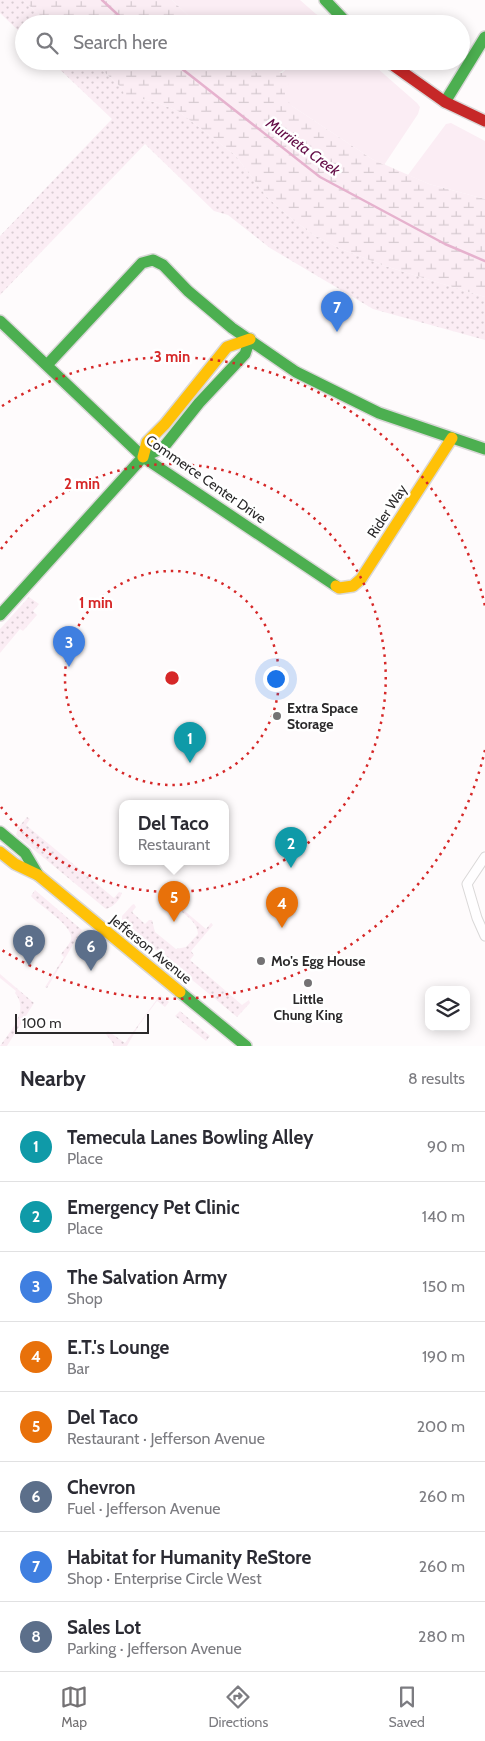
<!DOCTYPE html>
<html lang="en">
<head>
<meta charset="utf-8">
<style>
  :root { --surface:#fff; --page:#f2f2f3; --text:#2b2b33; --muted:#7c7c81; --line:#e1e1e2; --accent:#747274 }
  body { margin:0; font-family:Cabin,sans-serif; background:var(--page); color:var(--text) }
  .controls { position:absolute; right:15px; bottom:15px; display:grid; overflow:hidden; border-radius:10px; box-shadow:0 2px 12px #0003 }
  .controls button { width:45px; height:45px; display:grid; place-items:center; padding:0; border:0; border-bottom:1px solid var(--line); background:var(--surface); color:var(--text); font:25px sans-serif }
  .scale { position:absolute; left:15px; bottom:12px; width:134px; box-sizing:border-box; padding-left:5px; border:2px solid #2a292a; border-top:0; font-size:14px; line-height:18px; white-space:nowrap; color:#2a292a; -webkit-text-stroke:4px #fff; paint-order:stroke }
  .you { position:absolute; left:275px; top:678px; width:18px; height:18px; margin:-12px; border:4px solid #fff; border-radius:50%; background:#1a73e8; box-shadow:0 0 0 8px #1a73e833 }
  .badge { display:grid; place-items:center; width:32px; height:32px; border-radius:50%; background:var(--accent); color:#fff; font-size:16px; font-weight:700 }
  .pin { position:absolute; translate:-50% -41px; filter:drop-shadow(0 1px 2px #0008) }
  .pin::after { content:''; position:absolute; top:26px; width:18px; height:15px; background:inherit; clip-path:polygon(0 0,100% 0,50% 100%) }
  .popup { position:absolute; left:119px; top:800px; width:110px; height:65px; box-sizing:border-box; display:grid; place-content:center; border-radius:10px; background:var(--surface); filter:drop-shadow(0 1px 4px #0005); font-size:16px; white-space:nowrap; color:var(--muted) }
  .popup b { font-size:19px; color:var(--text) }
  .popup::after { content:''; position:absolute; left:50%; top:100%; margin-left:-10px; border:10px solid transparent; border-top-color:var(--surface) }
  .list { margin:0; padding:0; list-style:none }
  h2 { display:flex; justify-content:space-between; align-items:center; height:65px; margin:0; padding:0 20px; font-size:21px }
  h2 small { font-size:16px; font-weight:400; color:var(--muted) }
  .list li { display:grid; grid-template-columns:32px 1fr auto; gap:15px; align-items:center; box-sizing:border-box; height:70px; padding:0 20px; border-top:1px solid var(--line) }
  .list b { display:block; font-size:19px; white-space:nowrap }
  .list p { margin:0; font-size:16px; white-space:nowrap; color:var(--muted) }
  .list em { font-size:16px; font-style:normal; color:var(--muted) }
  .icon { flex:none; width:28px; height:28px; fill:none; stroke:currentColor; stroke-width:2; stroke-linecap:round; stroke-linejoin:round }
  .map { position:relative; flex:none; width:485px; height:1046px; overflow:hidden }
  .search { position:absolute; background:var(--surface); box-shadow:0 2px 12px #0003; left:15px; right:15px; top:15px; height:55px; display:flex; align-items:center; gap:12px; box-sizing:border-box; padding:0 18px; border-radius:28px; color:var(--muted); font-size:19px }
  .sheet { height:625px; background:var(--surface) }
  nav { display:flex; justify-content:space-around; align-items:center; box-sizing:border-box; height:70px; border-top:1px solid var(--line); background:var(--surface); font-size:14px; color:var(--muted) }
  nav a { display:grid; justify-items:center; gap:2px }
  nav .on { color:var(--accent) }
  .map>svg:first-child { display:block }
</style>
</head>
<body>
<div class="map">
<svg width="485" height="1046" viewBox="0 0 485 1046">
  <defs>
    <pattern id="grass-dots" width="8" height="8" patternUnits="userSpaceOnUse" patternTransform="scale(1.25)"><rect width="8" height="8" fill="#fbedf4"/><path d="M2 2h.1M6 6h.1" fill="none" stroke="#d7cbd1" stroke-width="1.8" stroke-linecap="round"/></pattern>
    <pattern id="wetland-marsh" width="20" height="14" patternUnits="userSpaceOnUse" patternTransform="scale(1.25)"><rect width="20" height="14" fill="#fbedf4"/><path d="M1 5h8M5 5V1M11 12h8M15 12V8" fill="none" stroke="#d7cbd1"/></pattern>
  </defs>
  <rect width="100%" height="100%" fill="#fefbfc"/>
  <path fill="url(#grass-dots)" d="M0 0H23L50 24H24V36L0 13Z
    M51 61H92L122 88 143 99 158 103 178 111 235 155 267 197 287 215 312 234 341 249 385 266 485 297V340L373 309 270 248 228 215 214 211 145 144 0 295V236L112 119Z
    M29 597 39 604 33 611 37 615 23 631 20 629 0 653V629Z
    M27 817 30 819 26 825 114 898 119 892 122 893C120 900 113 907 106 909L16 835 18 828Z
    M35 890 82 930 47 988 45 987 64 957 61 954C64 950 69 945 71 940 75 926 39 906 31 896Z
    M175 894 178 895 174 902 206 929 211 923 213 925 191 951 194 955 190 960 242 1005 249 1000 250 1003 237 1017 122 922V916L132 905 134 904 136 907 132 912 145 924 149 920H152L155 932 176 949 186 947 198 934C198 920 178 910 169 902Z
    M0 974 34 1003 7 1046H0C10 1031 30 1011 15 993L16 991 0 978Z
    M160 995 169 1002 165 1007 157 1001 139 1025 127 1046H113V1043L105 1033 108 1031 125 1043Z
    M180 1011 210 1036 206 1041 175 1016Z"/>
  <path fill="url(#wetland-marsh)" d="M23 0H172L197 24H50Z
    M92 61H240L251 71 282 73 295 61H308L287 87 292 106 372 159 429 184 485 199V297L385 266 341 249 312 234 287 215 267 197 235 155 178 111 158 103 143 99 126 102 122 88Z"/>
  <path fill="#fbedf4" d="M172 0H300L316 14 332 24H197Z
    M240 61H295C273 81 262 81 240 61Z
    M308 61H369L417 103 420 107 418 114 384 165 372 159 292 106C290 103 288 102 286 99 280 88 301 69 308 61Z
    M451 123 485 141V199L429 184 408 175 446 124Z"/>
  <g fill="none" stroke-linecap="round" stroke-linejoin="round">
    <path stroke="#e6b2ce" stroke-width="2.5" d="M102 0 128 24
      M172 61 320 177 445 244 485 261"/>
    <g stroke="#dad8d8" stroke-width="11">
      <path id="street" d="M485 857 467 884 477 918 485 936"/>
    </g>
    <g stroke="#dad8d8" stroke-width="14">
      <path id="fast" d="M325 0 348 24
        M445 102 485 37
        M0 321 143 457 336 586
        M47 365 142 263 153 260 163 265 188 291 232 328 296 372 379 413 485 449
        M0 615 143 457 163 448 199 403 245 354 250 339
        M0 832 25 853 38 875
        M180 992 246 1046"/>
    </g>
    <g stroke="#dad8d8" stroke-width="14">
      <path id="slow" d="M143 457 147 442 165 424 227 347 250 339
        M336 586 339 588 353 586 361 579 452 438
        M0 852 15 864 38 875 180 992"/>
    </g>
    <g stroke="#dad8d8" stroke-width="14">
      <path id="jam" d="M387 61 445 102 485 121"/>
    </g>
    <use href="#street" stroke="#fffeff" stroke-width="9"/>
    <use href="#fast" stroke="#4caf50" stroke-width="11"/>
    <use href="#slow" stroke="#ffc107" stroke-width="11"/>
    <use href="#jam" stroke="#c62828" stroke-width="11"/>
  </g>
  <g fill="none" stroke="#d62828" stroke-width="2.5" stroke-dasharray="2.5 5">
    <circle cx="172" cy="678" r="107"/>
    <path d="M1 549A214 214 0 1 1 1 807"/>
    <path d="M485 750A321 321 0 0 1 2 950M2 406A321 321 0 0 1 485 606"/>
  </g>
  <g fill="#747274" stroke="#fff" stroke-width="2">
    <circle cx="277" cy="716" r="5"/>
    <circle cx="261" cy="961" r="5"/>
    <circle cx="308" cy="983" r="5"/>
  </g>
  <g text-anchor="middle" stroke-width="5" stroke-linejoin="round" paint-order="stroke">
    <g font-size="14" fill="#2a292a" stroke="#fff">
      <text transform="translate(206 479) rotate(35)" y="5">Commerce Center Drive</text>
      <text transform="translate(387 511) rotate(-57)" y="5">Rider Way</text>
      <text transform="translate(151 949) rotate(39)" y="5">Jefferson Avenue</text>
    </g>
    <g font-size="14" font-weight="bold" fill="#2a292a" stroke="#fff" text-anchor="start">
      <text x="287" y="713">Extra Space<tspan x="287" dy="16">Storage</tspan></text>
      <text x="271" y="966">Mo's Egg House</text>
      <text x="308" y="1004" text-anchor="middle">Little<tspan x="308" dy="16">Chung King</tspan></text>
    </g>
    <g font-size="15" font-style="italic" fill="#620b45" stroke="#fff">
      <text transform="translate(303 147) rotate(36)" y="5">Murrieta Creek</text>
    </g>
  </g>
  <circle cx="172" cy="678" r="8" fill="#d62828" stroke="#fff" stroke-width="2.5"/>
  <g font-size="15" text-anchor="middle" font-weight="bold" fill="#d62828" stroke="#fff" stroke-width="5" stroke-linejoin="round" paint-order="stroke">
    <text x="172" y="362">3 min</text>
    <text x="82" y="489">2 min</text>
    <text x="96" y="608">1 min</text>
  </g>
</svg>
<div class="controls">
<button><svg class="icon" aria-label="layers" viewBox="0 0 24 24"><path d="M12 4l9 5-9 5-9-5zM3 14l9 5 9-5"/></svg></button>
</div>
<div class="scale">100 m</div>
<div class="you"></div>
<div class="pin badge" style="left:190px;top:763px;background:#0f9aa8">1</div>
<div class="pin badge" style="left:291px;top:868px;background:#0f9aa8">2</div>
<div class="pin badge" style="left:69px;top:667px;background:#3f7fe0">3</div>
<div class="pin badge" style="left:282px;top:928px;background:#e8710a">4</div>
<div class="pin badge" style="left:174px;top:922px;background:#e8710a">5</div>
<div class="popup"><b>Del Taco</b>Restaurant</div>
<div class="pin badge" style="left:91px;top:971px;background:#5c6f8a">6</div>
<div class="pin badge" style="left:337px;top:332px;background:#3f7fe0">7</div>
<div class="pin badge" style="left:29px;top:966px;background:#5c6f8a">8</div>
<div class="search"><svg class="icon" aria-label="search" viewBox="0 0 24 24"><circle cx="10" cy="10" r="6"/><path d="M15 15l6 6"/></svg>Search here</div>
</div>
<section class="sheet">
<h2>Nearby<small>8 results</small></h2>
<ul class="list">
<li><span class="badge" style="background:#0f9aa8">1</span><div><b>Temecula Lanes Bowling Alley</b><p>Place</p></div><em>90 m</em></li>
<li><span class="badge" style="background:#0f9aa8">2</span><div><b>Emergency Pet Clinic</b><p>Place</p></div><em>140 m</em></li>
<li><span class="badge" style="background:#3f7fe0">3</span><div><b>The Salvation Army</b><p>Shop</p></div><em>150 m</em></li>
<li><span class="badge" style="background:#e8710a">4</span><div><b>E.T.'s Lounge</b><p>Bar</p></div><em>190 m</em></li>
<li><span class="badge" style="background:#e8710a">5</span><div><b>Del Taco</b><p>Restaurant · Jefferson Avenue</p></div><em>200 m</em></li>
<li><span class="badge" style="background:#5c6f8a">6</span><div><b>Chevron</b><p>Fuel · Jefferson Avenue</p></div><em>260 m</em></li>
<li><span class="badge" style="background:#3f7fe0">7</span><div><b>Habitat for Humanity ReStore</b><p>Shop · Enterprise Circle West</p></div><em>260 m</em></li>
<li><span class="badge" style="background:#5c6f8a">8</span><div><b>Sales Lot</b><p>Parking · Jefferson Avenue</p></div><em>280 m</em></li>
</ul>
</section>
<nav>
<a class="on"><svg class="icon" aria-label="map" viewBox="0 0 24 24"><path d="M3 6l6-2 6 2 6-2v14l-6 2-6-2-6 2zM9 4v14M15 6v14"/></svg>Map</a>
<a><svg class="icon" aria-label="directions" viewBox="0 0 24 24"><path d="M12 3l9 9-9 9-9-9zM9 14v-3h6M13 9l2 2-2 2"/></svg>Directions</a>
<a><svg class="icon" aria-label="saved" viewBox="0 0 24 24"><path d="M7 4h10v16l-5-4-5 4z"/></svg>Saved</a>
</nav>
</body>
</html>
